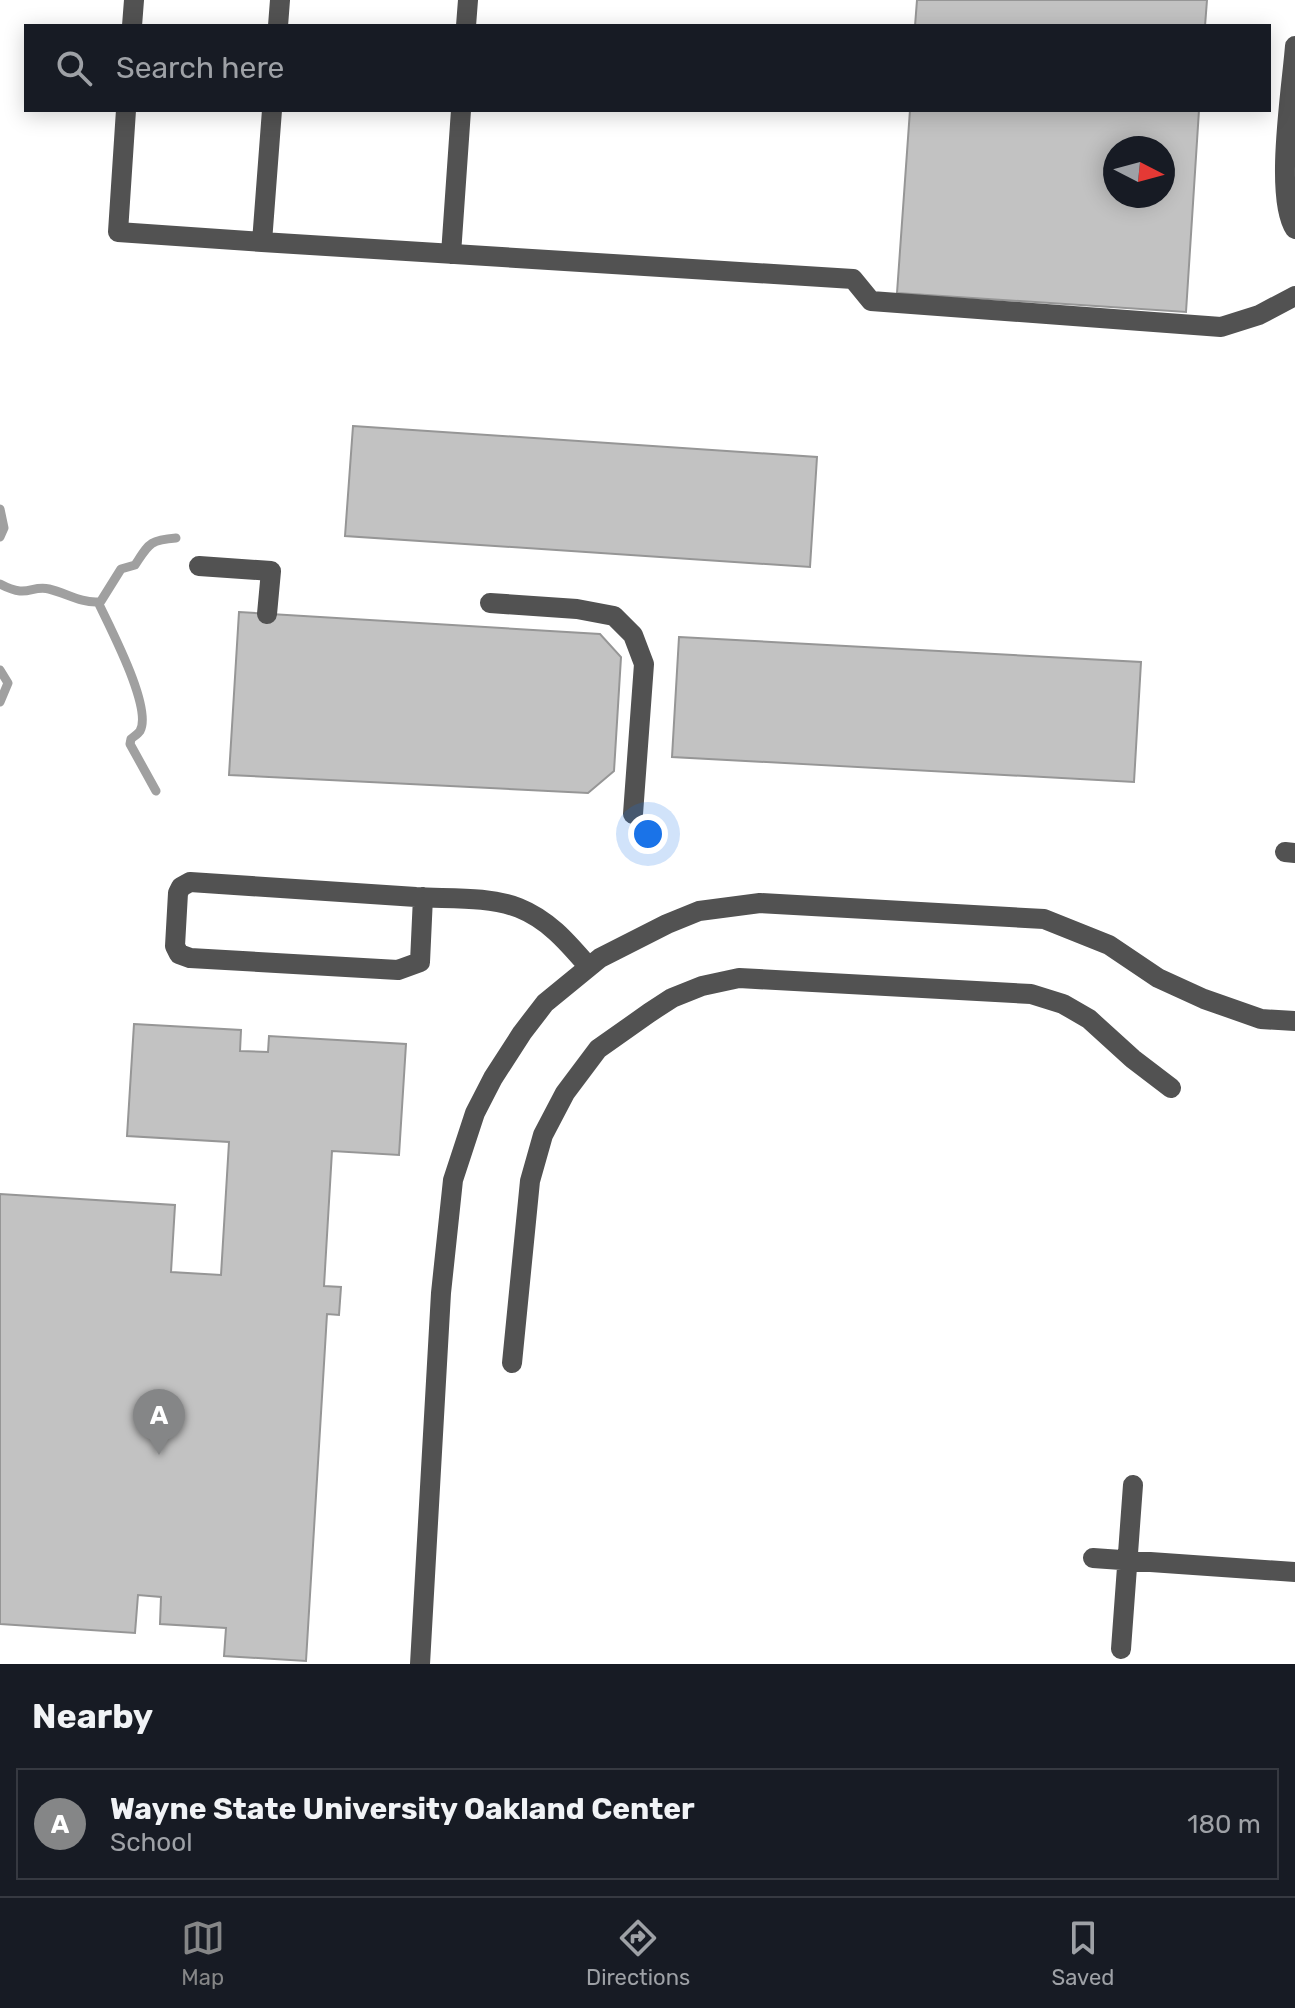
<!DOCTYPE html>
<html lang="en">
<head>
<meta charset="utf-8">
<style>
  :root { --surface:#171b24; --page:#242831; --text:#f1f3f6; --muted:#9ea1a6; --line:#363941; --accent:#858687 }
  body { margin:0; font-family:Rubik,sans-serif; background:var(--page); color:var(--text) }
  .compass { position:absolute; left:1103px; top:136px; width:72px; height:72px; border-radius:50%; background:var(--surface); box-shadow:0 4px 20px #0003; rotate:96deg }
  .you { position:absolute; left:648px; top:834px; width:28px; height:28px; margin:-20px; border:6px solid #fff; border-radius:50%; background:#1a73e8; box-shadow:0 0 0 12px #1a73e833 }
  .badge { display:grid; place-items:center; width:52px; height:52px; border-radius:50%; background:var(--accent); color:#fff; font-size:26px; font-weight:700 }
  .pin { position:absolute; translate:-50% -66px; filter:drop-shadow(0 2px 4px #0008) }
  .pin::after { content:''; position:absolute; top:42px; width:28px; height:24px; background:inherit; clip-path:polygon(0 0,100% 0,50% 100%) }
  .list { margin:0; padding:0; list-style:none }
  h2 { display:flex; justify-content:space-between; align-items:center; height:104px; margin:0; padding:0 32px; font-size:34px }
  h2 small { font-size:26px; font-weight:400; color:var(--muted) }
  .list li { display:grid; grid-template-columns:52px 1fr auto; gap:24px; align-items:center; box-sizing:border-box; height:112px; margin:0 16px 16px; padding:0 16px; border:2px solid var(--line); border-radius:0px }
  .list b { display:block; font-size:30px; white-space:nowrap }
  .list p { margin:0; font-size:26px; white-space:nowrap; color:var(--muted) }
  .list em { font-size:26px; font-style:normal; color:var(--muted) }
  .icon { flex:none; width:44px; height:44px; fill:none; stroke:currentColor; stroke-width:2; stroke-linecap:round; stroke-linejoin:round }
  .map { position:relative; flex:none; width:1295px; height:1664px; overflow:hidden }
  .search { position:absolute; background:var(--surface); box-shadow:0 4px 20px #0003; left:24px; right:24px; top:24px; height:88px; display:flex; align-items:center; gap:20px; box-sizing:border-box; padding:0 28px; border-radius:0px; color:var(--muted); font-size:30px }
  .sheet { height:232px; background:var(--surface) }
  nav { display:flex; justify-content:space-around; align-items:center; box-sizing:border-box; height:112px; border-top:2px solid var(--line); background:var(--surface); font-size:22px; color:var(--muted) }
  nav a { display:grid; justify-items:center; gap:4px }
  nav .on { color:var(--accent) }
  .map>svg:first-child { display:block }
</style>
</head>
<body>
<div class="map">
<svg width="1295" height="1664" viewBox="0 0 1295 1664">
  <rect width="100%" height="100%" fill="#fff"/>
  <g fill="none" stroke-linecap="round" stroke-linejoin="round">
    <path stroke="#a0a0a0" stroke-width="9" d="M0 509 4 528 0 537
      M0 584C28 599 30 585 49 589 66 593 81 603 98 602
      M98 602C109 626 153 708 140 731 138 734 133 737 131 739L130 744 156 791
      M98 602 101 601 121 569 135 565C149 544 149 540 176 538
      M0 670 8 683 0 702"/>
  </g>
  <path fill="#c2c2c2" stroke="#969696" stroke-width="2" fill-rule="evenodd" d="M917 0H1207L1205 26H915Z
    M910 110H1199L1186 312 897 293ZM1115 148H1163V196H1115Z
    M353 426 817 457 810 567 345 536Z
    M239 612 600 634 621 657 614 771 588 793 229 775Z
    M679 637 1141 662 1134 782 672 757Z
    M134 1024 241 1030 240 1051 268 1052 269 1036 406 1044 399 1155 332 1151 324 1286 341 1287 339 1315 327 1314 306 1661 224 1656 226 1628 160 1624 161 1597 138 1595 135 1633 0 1624V1194L175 1205 171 1272 221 1275 229 1142 127 1136Z"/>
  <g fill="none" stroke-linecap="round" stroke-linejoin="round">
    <path stroke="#525252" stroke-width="20" d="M132 26 134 0
      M278 26 280 0
      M466 26 468 0
      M1295 46C1292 86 1274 198 1295 229
      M126 110 118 232 262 242
      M272 110 262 242 853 279 871 301 1221 327 1259 315 1295 296
      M451 254 461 110
      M199 566 271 571 267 614
      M490 603 577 609 614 616 633 635 644 664 633 814
      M1285 852 1295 853
      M423 897 420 962 398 970 190 958 179 954 175 946 178 893 181 887 190 882C266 887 341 892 416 897 449 899 488 896 519 908 549 920 568 943 588 966
      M512 1363 530 1181 543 1135 565 1093 598 1049 649 1013 672 998 702 986 739 978 1031 994 1063 1004 1089 1019 1133 1059 1171 1088
      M1093 1558 1295 1572
      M1121 1649 1133 1485
      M420 1664 441 1293 453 1180 475 1113 493 1078 522 1033 545 1003 600 958 667 924 699 911 760 903 1044 919 1109 945 1158 978 1204 999 1261 1019 1295 1021"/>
  </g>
</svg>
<svg class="compass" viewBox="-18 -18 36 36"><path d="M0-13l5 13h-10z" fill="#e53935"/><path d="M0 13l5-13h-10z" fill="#9ea1a6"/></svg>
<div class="you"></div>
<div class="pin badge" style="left:159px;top:1455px">A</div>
<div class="search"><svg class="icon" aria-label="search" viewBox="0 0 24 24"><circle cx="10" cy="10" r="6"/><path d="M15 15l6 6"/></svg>Search here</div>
</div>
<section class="sheet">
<h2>Nearby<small></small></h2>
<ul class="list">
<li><span class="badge">A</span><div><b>Wayne State University Oakland Center</b><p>School</p></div><em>180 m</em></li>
</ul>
</section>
<nav>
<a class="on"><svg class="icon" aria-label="map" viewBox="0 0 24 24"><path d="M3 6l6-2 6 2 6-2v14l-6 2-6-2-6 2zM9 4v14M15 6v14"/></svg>Map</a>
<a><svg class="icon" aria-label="directions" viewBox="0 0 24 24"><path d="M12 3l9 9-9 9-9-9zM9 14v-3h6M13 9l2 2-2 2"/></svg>Directions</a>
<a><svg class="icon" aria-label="saved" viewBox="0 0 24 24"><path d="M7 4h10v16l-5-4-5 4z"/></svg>Saved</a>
</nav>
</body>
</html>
